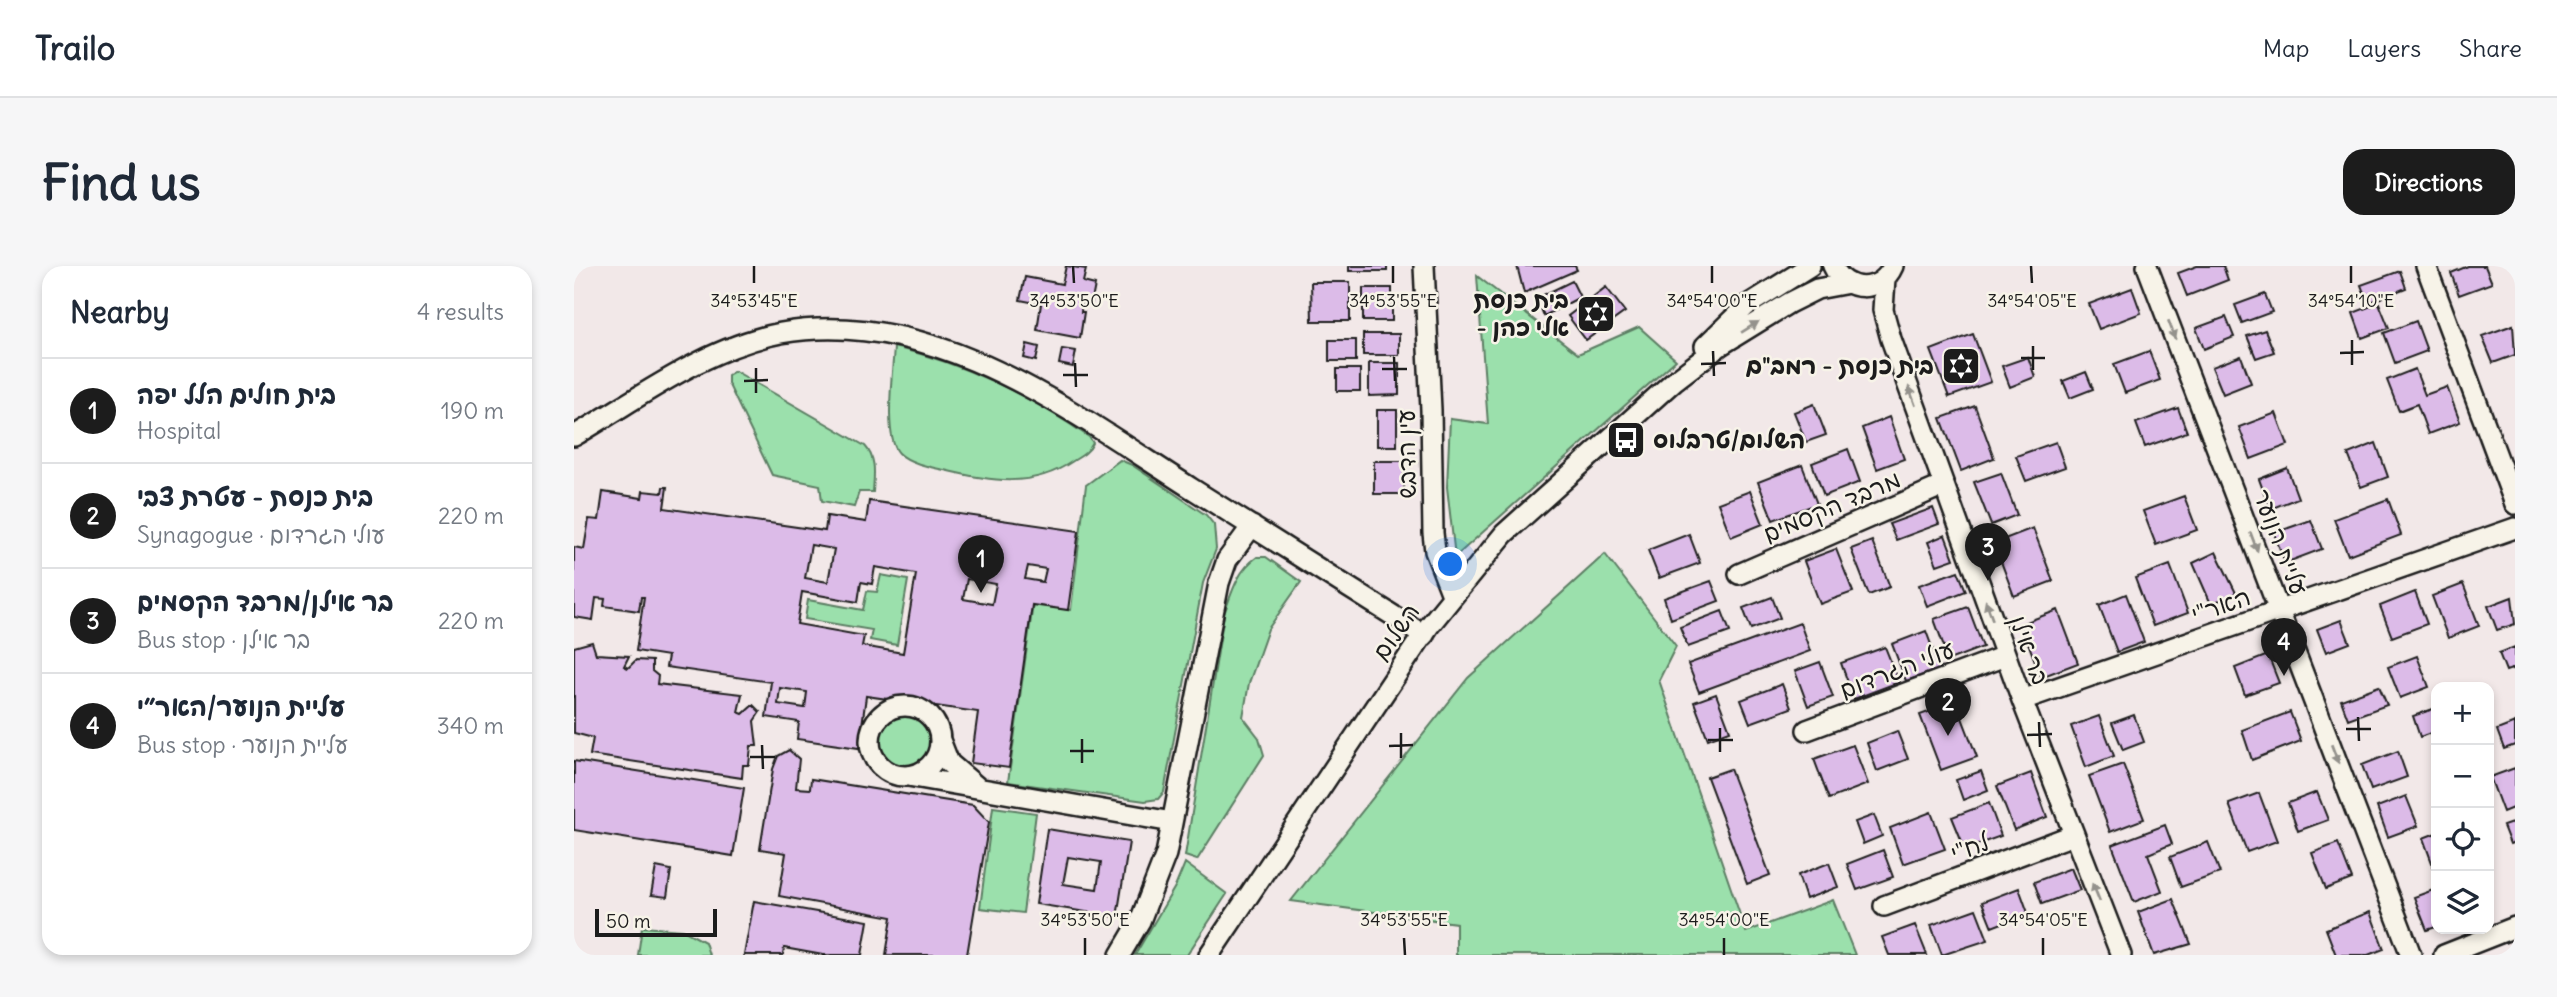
<!DOCTYPE html>
<html lang="en">
<head>
<meta charset="utf-8">
<style>
  :root { --surface:#fff; --page:#f6f6f7; --text:#1f2937; --muted:#747a83; --line:#e0e1e3; --accent:#1c1c1c }
  body { margin:0; font-family:Delius,"Playpen Sans Hebrew",sans-serif; background:var(--page); color:var(--text) }
  .controls { position:absolute; right:21px; bottom:21px; display:grid; overflow:hidden; border-radius:14px; box-shadow:0 4px 10px #0003 }
  .controls button { width:63px; height:63px; display:grid; place-items:center; padding:0; border:0; border-bottom:2px solid var(--line); background:var(--surface); color:var(--text); font:35px sans-serif }
  .scale { position:absolute; left:21px; bottom:18px; width:122px; box-sizing:border-box; padding-left:7px; border:4px solid #1c1c1c; border-top:0; font-size:19px; line-height:24px; white-space:nowrap; color:#1c1c1c; -webkit-text-stroke:5px #f7f3e8; paint-order:stroke }
  .you { position:absolute; left:877px; top:299px; width:24px; height:24px; margin:-18px; border:5px solid #fff; border-radius:50%; background:#1a73e8; box-shadow:0 0 0 10px #1a73e833 }
  .badge { display:grid; place-items:center; width:46px; height:46px; border-radius:50%; background:var(--accent); color:#fff; font-size:23px; font-weight:700 }
  .pin { position:absolute; translate:-50% -58px; filter:drop-shadow(0 2px 4px #0008) }
  .pin::after { content:''; position:absolute; top:37px; width:24px; height:21px; background:inherit; clip-path:polygon(0 0,100% 0,50% 100%) }
  .list { margin:0; padding:0; list-style:none }
  h2 { display:flex; justify-content:space-between; align-items:center; height:91px; margin:0; padding:0 28px; font-size:30px }
  h2 small { font-size:23px; font-weight:400; color:var(--muted) }
  .list li { display:grid; grid-template-columns:46px 1fr auto; gap:21px; align-items:center; box-sizing:border-box; height:105px; padding:0 28px; border-top:2px solid var(--line) }
  .list b { display:block; font-size:26px; white-space:nowrap }
  .list p { margin:0; font-size:23px; white-space:nowrap; color:var(--muted) }
  .list em { font-size:23px; font-style:normal; color:var(--muted) }
  .icon { flex:none; width:38px; height:38px; fill:none; stroke:currentColor; stroke-width:2; stroke-linecap:round; stroke-linejoin:round }
  .map { position:relative; flex:none; width:1941px; height:689px; overflow:hidden; border-radius:21px }
  header { display:flex; align-items:center; gap:42px; box-sizing:border-box; height:98px; padding:0 35px; background:var(--surface); border-bottom:2px solid var(--line) }
  header strong { font-size:33px }
  nav { display:flex; gap:38px; margin-inline-start:auto; font-size:24px }
  .intro { display:flex; align-items:center; justify-content:space-between; box-sizing:border-box; height:168px; padding:0 42px }
  h1 { margin:0; font-size:49px }
  .button { padding:18px 32px; border-radius:21px; background:var(--accent); color:#fff; font-size:24px; font-weight:700 }
  main { display:flex; gap:42px; padding:0 42px }
  aside { flex:1; background:var(--surface); border-radius:21px; box-shadow:0 4px 10px #0003 }
  .map>svg:first-child { display:block }
</style>
</head>
<body>
<header>
<strong>Trailo</strong>
<nav><a>Map</a><a>Layers</a><a>Share</a></nav>
</header>
<div class="intro"><h1>Find us</h1><a class="button">Directions</a></div>
<main>
<aside>
<h2>Nearby<small>4 results</small></h2>
<ul class="list">
<li><span class="badge">1</span><div><b>בית חולים הלל יפה</b><p>Hospital</p></div><em>190 m</em></li>
<li><span class="badge">2</span><div><b>בית כנסת - עטרת צבי</b><p>Synagogue · עולי הגרדום</p></div><em>220 m</em></li>
<li><span class="badge">3</span><div><b>בר אילן/מרבד הקסמים</b><p>Bus stop · בר אילן</p></div><em>220 m</em></li>
<li><span class="badge">4</span><div><b>עליית הנוער/האר״י</b><p>Bus stop · עליית הנוער</p></div><em>340 m</em></li>
</ul>
</aside>
<div class="map">
<svg width="1941" height="689" viewBox="0 0 1941 689">
  <rect width="100%" height="100%" fill="#f2e8e8"/>
  <filter id="ink" filterUnits="userSpaceOnUse"><feTurbulence type="fractalNoise" baseFrequency=".0143" numOctaves="2"/><feDisplacementMap in="SourceGraphic" scale="14" xChannelSelector="R" yChannelSelector="G"/><feConvolveMatrix kernelMatrix="1 2 1 2 8 2 1 2 1" color-interpolation-filters="sRGB"/></filter>
  <g filter="url(#ink)">
    <path fill="#9be0ac" stroke="#5c7e64" stroke-width="2" d="M903 10 1004 88 1065 61 1102 94 881 291 873 221 876 153 914 158Z
      M320 81C389 97 457 130 515 171L519 177C515 186 507 190 499 195 458 223 415 215 370 204 356 201 335 197 325 187 309 171 319 103 320 81Z
      M161 105 291 180C303 193 300 209 299 226H285L280 241 248 235 246 219 198 209 154 117V109Z
      M546 194 558 199 632 249 640 259 642 283 629 317 590 526 584 533 571 535 434 516 459 338 497 344 512 219Z
      M1031 288 1102 380 1085 414 1172 666 1259 634 1281 689H882V657L717 635 894 412Z
      M683 291H692L727 316 694 363 675 417 669 451 685 472 690 489 623 594 611 590 650 348C658 326 663 305 683 291Z
      M307 309 334 314 323 379 296 374 298 364 231 353 234 334 289 344 293 325 303 326Z
      M305 475a26 26 0 1 1 52 0a26 26 0 1 1-52 0Z
      M419 541 462 547 449 647 406 642Z
      M611 597 653 628 613 689H561L602 619Z
      M68 661 109 664 131 676 135 689H64Z"/>
    <path fill="#dcbbe8" stroke="#1c1c1c" stroke-width="2" fill-rule="evenodd" d="M492 0 512 3 509 16 521 19 517 39 508 38 507 46H510L506 72 463 64 467 38 446 34 451 11 488 18Z
      M775 0H813V5H775Z
      M943 0H1001L1003 4 950 27Z
      M1623 0H1649L1654 14 1613 30 1604 7Z
      M1894 0H1911L1918 17 1885 29 1877 7Z
      M1826 5 1832 22 1794 37 1787 19Z
      M998 15 1006 31 970 50 963 32Z
      M737 16H776V55H738Z
      M1032 21 1051 46 1012 74 994 50Z
      M789 22H818V55H789Z
      M1558 22 1567 47 1525 63 1515 38Z
      M1691 28 1698 46 1668 57 1661 39Z
      M1805 37 1815 62 1788 72 1779 47Z
      M1652 51 1660 71 1630 83 1622 62Z
      M1842 55 1853 85 1821 97 1810 67Z
      M1939 59 1941 89 1919 97 1908 70Z
      M1691 64 1700 86 1682 92 1673 70Z
      M789 68H825V89H789Z
      M1399 68 1417 116 1375 131 1357 84Z
      M755 74H782V95H755Z
      M453 78 465 81 462 95 450 92Z
      M488 83 502 85 499 101 485 98Z
      M1575 85 1586 114 1551 127 1540 98Z
      M1667 90 1677 117 1649 128 1638 101Z
      M1454 91 1461 111 1436 121 1428 100Z
      M795 97H825V129L795 130Z
      M763 103H786V125H763Z
      M1841 103 1851 129 1873 121 1886 156 1854 168 1843 138 1825 145 1813 114Z
      M1512 106 1519 123 1496 132 1489 115Z
      M1240 138 1252 169 1232 176 1220 146Z
      M1401 140 1420 192 1387 205 1367 152Z
      M1604 142 1613 166 1571 181 1562 157Z
      M803 144H823V180H803Z
      M1702 147 1714 179 1677 193 1665 161Z
      M1315 151 1330 193 1303 203 1288 162Z
      M1482 176 1491 201 1452 215 1442 190Z
      M1802 177 1814 211 1787 221 1774 188Z
      M1274 183 1286 216 1250 230 1238 197Z
      M800 195H830V228H800Z
      M1228 199 1243 238 1199 254 1184 216Z
      M1713 202 1724 232 1696 243 1685 213Z
      M1427 207 1443 249 1417 259 1400 216Z
      M89 221H93L90 242 251 265 253 250 292 256 295 235 505 265 494 344 458 339 435 502 397 497 404 446 292 430 285 482 223 473 225 456 192 451 197 416 92 401 94 390 62 385 70 331H67L65 345 30 340 31 333 22 332 19 354 0 351V281L10 283 15 253 25 254 29 226 68 232 69 225 88 227ZM237 279 260 283 254 316 231 312ZM454 300 472 303 469 316 451 313ZM301 301 342 308 329 387 288 380 290 370 223 358 228 326 284 336 287 316 298 318ZM393 313 422 318 418 338 389 333ZM206 422 233 426 231 442 204 438Z
      M1176 225 1189 258 1157 271 1144 237Z
      M1610 230 1623 264 1582 279 1569 245Z
      M1814 233 1827 269 1774 289 1760 253Z
      M1359 242 1365 258 1322 274 1315 258Z
      M1737 254 1748 283 1711 297 1700 267Z
      M1459 262 1479 315 1440 330 1420 277Z
      M1115 268 1126 297 1085 312 1074 284Z
      M1371 269 1380 293 1363 299 1354 276Z
      M1298 275 1316 321 1295 329 1277 283Z
      M1262 283 1279 326 1246 338 1230 295Z
      M1642 286 1662 327 1637 338 1619 297Z
      M1596 299 1614 347 1579 360 1561 312Z
      M1384 305 1392 325 1353 340 1345 319Z
      M1137 315 1145 335 1097 353 1090 332Z
      M1889 318 1905 360 1874 372 1858 330Z
      M1841 326 1853 358 1818 371 1806 340Z
      M1552 328 1570 376 1543 386 1525 339Z
      M1198 331 1206 352 1177 363 1169 342Z
      M1938 331 1941 358 1923 364 1914 340Z
      M1394 341 1409 381 1375 394 1360 353Z
      M1484 344 1504 397 1467 411 1447 358Z
      M1148 345 1156 366 1114 381 1106 361Z
      M1767 354 1776 377 1752 386 1743 363Z
      M1226 357 1236 385 1125 426 1114 398Z
      M1352 365 1366 403 1332 415 1318 378Z
      M18 376 22 388 55 390 50 400 54 402 62 394 78 395V405L84 410 83 418 168 428 164 446 169 448 179 439 186 446 180 455 183 480H177L175 499H169L168 512 16 489 19 472 0 467V381Z
      M1311 381 1325 416 1280 433 1267 397Z
      M1941 381V402L1932 405 1925 387Z
      M1694 389 1705 417 1671 429 1661 402Z
      M1843 390 1855 421 1826 432 1814 401Z
      M1246 396 1259 431 1234 440 1221 405Z
      M1208 418 1217 442 1176 457 1167 434Z
      M1805 420 1813 439 1774 453 1767 434Z
      M1142 428 1156 465 1134 473 1120 436Z
      M1382 436 1403 491 1367 504 1346 449Z
      M1862 442V465L1846 471 1839 450Z
      M1716 446 1727 475 1678 494 1668 464Z
      M1560 449 1570 476 1549 484 1538 457Z
      M1525 450 1540 490 1512 501 1497 460Z
      M1941 457V479L1930 483 1923 464Z
      M1323 465 1334 493 1303 505 1293 477Z
      M1279 479 1294 518 1255 533 1240 493Z
      M215 484 225 493 222 522 236 523 237 513 399 539 415 556 393 689H312L318 651 205 630 212 587 186 583 199 503 204 490Z
      M1824 485 1833 511 1797 524 1788 499Z
      M0 495 170 522 159 590 0 564Z
      M1549 498 1570 553 1536 566 1515 510Z
      M1941 502V541L1929 546 1916 511Z
      M1156 503 1196 609 1173 618 1133 511Z
      M1407 505 1414 524 1389 534 1382 514Z
      M1457 507 1473 551 1440 564 1423 520Z
      M1743 526 1754 554 1724 565 1714 537Z
      M1685 527 1703 575 1673 586 1655 538Z
      M1832 530 1844 560 1814 571 1803 541Z
      M1415 537 1427 570 1391 583 1378 551Z
      M1357 546 1371 583 1329 598 1316 562Z
      M1300 549 1308 570 1289 578 1281 556Z
      M1941 556V576L1936 578 1929 560Z
      M1591 559 1598 578 1574 588 1588 625 1560 636 1538 579Z
      M473 563 555 576 543 651 462 638ZM494 591 527 596 523 623 489 618Z
      M1862 567V604L1861 605 1849 572Z
      M1634 576 1646 607 1607 621 1596 591Z
      M1764 577 1778 613 1752 623 1738 587Z
      M1309 584 1319 611 1283 624 1273 598Z
      M1255 597 1264 621 1232 633 1224 609Z
      M82 601 97 604 93 631 77 629Z
      M1497 602 1506 624 1468 638 1460 616Z
      M1445 622 1454 647 1418 661 1408 636Z
      M1862 623V661L1853 664 1840 631Z
      M1599 633 1617 678 1580 689 1564 646Z
      M180 635 294 655 288 689H249L210 682 209 689H170Z
      M1402 643 1414 674 1368 689 1357 659Z
      M1796 646 1810 683 1794 689H1762L1752 663Z
      M1341 659 1353 689H1315L1308 671Z"/>
    <g fill="none" stroke-linecap="round" stroke-linejoin="round">
      <g stroke="#1c1c1c" stroke-width="24">
        <path id="minor" d="M850 0 857 144 859 267 861 285 878 329
          M1259 0C1271 27 1307 28 1319 0
          M1573 0 1837 689
          M1852 0 1941 238
          M1311 13 1309 44 1317 73 1448 434 1547 689
          M1131 80 1172 40 1236 0
          M0 170C65 132 132 81 207 67 360 40 496 145 617 222 695 271 772 320 850 369
          M1165 308 1370 219
          M1448 434 1941 262
          M296 475a35 35 0 1 1 70 0a35 35 0 1 1-70 0Z
          M1233 464 1431 390
          M366 474 375 497 402 520
          M334 510 598 556
          M1310 640 1499 569
          M546 689 566 655 592 588 645 317 653 294 678 260
          M635 689 855 360 930 268 1100 115 1147 79 1215 37 1243 23 1275 17
          M1870 689 1941 661"/>
      </g>
      <use href="#minor" stroke="#f7f3e8" stroke-width="19"/>
    </g>
    <defs><path id="oneway-solid" d="M-6-.8H1V-3.2L6.5 0L1 3.2V.8H-6Z" transform="scale(1.75)"/></defs>
    <g fill="#94928c">
      <use href="#oneway-solid" transform="translate(1176 61) rotate(-32)"/>
      <use href="#oneway-solid" transform="translate(1598 64) rotate(69)"/>
      <use href="#oneway-solid" transform="translate(1338 130) rotate(-110)"/>
      <use href="#oneway-solid" transform="translate(1680 276) rotate(69)"/>
      <use href="#oneway-solid" transform="translate(1415 344) rotate(-110)"/>
      <use href="#oneway-solid" transform="translate(1761 488) rotate(69)"/>
      <use href="#oneway-solid" transform="translate(1522 626) rotate(-112)"/>
    </g>
  </g>
  <path fill="none" stroke="#1c1c1c" stroke-width="2.5" d="M180 0V17M499 0 500 17M819 0V17M1138 0V17M1457 0 1458 17M1777 0V17M1778 74V99M1459 80V104M1139 85 1140 110M1766 87 1790 86M820 91 821 115M1447 92H1471M501 97 502 121M1127 98 1152 97M182 102V127M808 103H833M489 109H514M170 115 194 114M1784 451 1785 475M1465 456 1466 481M1146 462V486M1772 463H1797M827 467V492M1453 469 1478 468M508 473V497M1134 474H1159M188 479 189 503M815 480 839 479M496 485H520M176 491H201M511 672V689M830 672 831 689M1150 672V689M1469 672V689"/>
  <defs>
    <g id="synagogue-square" transform="scale(2.0125)"><rect x="-9" y="-9" width="18" height="18" rx="4" fill="#1c1c1c" stroke="#f7f3e8"/><path d="M0-6.5L5.6 3.2H-5.6ZM0 6.5L5.6-3.2H-5.6Z" fill="#fff"/></g>
    <g id="bus-square" transform="scale(2.0125)"><rect x="-9" y="-9" width="18" height="18" rx="4" fill="#1c1c1c" stroke="#f7f3e8"/><path d="M-5-6H5V4H4V6H2V4H-2V6H-4V4H-5ZM-3.5-4V0h7V-4ZM-3.5 1.2v1.5H-2V1.2ZM2 1.2v1.5H3.5V1.2Z" fill="#fff"/></g>
  </defs>
  <g fill-rule="evenodd">
    <use href="#synagogue-square" x="1022" y="48"/>
    <use href="#synagogue-square" x="1387" y="100"/>
    <use href="#bus-square" x="1052" y="174"/>
  </g>
  <g text-anchor="middle" stroke-width="5" stroke-linejoin="round" paint-order="stroke">
    <g font-size="24" font-weight="bold" fill="#1c1c1c" stroke="#f7f3e8" text-anchor="end">
      <text x="995" y="42">בית כנסת<tspan x="995" dy="28">- אלי כהן</tspan></text>
      <text x="1360" y="108">בית כנסת - רמב"ם</text>
      <text x="1079" y="182" text-anchor="start">השלום/טרבלוס</text>
    </g>
    <g font-size="24" fill="#1c1c1c" stroke="#f7f3e8">
      <text transform="translate(833 188) rotate(-91)" y="8">עין הדבש</text>
      <text transform="translate(1258 241) rotate(-23)" y="8">מרבד הקסמים</text>
      <text transform="translate(1706 276) rotate(69)" y="8">עליית הנוער</text>
      <text transform="translate(1647 340) rotate(-19)" y="8">האר"י</text>
      <text transform="translate(822 366) rotate(-55)" y="8">השלום</text>
      <text transform="translate(1455 384) rotate(70)" y="8">בר אילן</text>
      <text transform="translate(1323 404) rotate(-21)" y="8">עולי הגרדום</text>
      <text transform="translate(1396 582) rotate(-21)" y="8">לח"י</text>
    </g>
  </g>
  <g font-size="18" text-anchor="middle" fill="#1c1c1c" stroke="#f7f3e8" stroke-width="5" stroke-linejoin="round" paint-order="stroke">
    <text x="180" y="41">34°53'45"E</text>
    <text x="500" y="41">34°53'50"E</text>
    <text x="819" y="41">34°53'55"E</text>
    <text x="1138" y="41">34°54'00"E</text>
    <text x="1458" y="41">34°54'05"E</text>
    <text x="1777" y="41">34°54'10"E</text>
    <text x="511" y="660">34°53'50"E</text>
    <text x="830" y="660">34°53'55"E</text>
    <text x="1150" y="660">34°54'00"E</text>
    <text x="1469" y="660">34°54'05"E</text>
  </g>
</svg>
<div class="controls">
<button>+</button>
<button>−</button>
<button><svg class="icon" aria-label="locate" viewBox="0 0 24 24"><circle cx="12" cy="12" r="6"/><path d="M12 2v4M12 18v4M2 12h4M18 12h4"/></svg></button>
<button><svg class="icon" aria-label="layers" viewBox="0 0 24 24"><path d="M12 4l9 5-9 5-9-5zM3 14l9 5 9-5"/></svg></button>
</div>
<div class="scale">50 m</div>
<div class="you"></div>
<div class="pin badge" style="left:407px;top:327px">1</div>
<div class="pin badge" style="left:1374px;top:470px">2</div>
<div class="pin badge" style="left:1414px;top:315px">3</div>
<div class="pin badge" style="left:1710px;top:410px">4</div>
</div>
</main>
</body>
</html>
